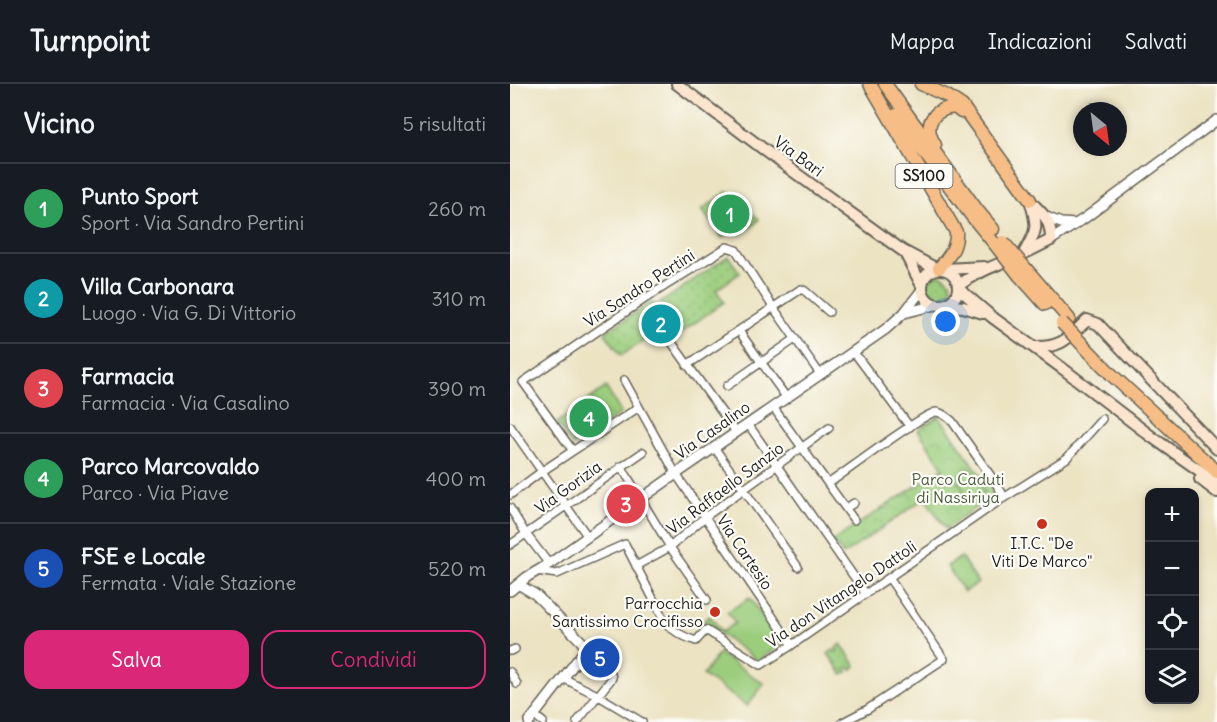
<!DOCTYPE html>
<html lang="it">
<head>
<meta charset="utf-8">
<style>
  :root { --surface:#171b24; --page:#20242c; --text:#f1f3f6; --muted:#9ea1a6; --line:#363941; --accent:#db2777 }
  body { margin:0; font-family:Delius,sans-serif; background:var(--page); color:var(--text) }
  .controls { position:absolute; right:18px; bottom:18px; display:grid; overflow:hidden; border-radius:12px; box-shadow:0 3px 9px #0003 }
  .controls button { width:54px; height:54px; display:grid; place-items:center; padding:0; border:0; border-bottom:2px solid var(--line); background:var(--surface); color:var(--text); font:30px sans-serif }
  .compass { position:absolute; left:563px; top:18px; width:54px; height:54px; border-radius:50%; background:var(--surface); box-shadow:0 3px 9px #0003; rotate:151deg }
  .you { position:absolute; left:436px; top:238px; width:21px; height:21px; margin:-15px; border:4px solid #fff; border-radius:50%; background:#1a73e8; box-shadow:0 0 0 9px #1a73e833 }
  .badge { display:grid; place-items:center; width:39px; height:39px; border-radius:50%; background:var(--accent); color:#fff; font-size:20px; font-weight:700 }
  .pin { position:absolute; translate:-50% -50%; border:3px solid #fff; box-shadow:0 2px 6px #0006 }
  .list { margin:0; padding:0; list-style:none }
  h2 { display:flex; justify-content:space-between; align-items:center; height:78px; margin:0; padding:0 24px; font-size:26px }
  h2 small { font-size:20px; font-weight:400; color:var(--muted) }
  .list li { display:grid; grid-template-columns:39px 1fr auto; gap:18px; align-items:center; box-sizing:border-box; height:90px; padding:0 24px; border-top:2px solid var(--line) }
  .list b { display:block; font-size:22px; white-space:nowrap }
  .list p { margin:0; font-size:20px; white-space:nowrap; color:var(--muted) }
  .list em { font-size:20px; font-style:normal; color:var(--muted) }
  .actions { display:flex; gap:12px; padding:18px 24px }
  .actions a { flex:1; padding:14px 0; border:2px solid var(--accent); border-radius:18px; text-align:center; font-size:21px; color:var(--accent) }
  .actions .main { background:var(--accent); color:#fff }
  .icon { flex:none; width:33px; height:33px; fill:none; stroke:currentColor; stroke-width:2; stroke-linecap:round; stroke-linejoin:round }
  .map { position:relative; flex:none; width:707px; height:638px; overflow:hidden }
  header { display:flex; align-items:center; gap:36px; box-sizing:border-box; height:84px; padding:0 30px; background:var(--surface); border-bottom:2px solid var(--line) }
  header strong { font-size:28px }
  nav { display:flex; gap:33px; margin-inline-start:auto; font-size:21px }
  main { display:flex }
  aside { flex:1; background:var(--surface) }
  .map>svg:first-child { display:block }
</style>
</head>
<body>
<header>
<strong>Turnpoint</strong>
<nav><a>Mappa</a><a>Indicazioni</a><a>Salvati</a></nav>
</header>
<main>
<aside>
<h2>Vicino<small>5 risultati</small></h2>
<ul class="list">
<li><span class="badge" style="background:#2e9e5b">1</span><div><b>Punto Sport</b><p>Sport · Via Sandro Pertini</p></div><em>260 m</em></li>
<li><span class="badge" style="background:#0f9aa8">2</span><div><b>Villa Carbonara</b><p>Luogo · Via G. Di Vittorio</p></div><em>310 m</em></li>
<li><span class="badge" style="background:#e0444e">3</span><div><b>Farmacia</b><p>Farmacia · Via Casalino</p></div><em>390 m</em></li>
<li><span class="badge" style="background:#2e9e5b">4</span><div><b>Parco Marcovaldo</b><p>Parco · Via Piave</p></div><em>400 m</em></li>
<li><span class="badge" style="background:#1a4fb4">5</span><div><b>FSE e Locale</b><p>Fermata · Viale Stazione</p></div><em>520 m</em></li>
</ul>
<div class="actions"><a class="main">Salva</a><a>Condividi</a></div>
</aside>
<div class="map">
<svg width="707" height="638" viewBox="0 0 707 638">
  <defs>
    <pattern id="grass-dots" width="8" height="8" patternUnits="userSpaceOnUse" patternTransform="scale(1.5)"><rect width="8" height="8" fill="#9bcd7d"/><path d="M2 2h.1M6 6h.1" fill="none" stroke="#85af6b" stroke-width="1.8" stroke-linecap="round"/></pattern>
    <pattern id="park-crowns" width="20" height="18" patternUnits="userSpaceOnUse" patternTransform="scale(1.5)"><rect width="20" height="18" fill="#9bcd7d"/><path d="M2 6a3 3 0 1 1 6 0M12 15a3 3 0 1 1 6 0" fill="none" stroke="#85af6b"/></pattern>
  </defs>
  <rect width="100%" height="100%" fill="#fdfcf7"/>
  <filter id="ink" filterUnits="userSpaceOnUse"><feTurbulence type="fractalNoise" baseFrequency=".0167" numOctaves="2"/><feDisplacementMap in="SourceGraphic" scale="12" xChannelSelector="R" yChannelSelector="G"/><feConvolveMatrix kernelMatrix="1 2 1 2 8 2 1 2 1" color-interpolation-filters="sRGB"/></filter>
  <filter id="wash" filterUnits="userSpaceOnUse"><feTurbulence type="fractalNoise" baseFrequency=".008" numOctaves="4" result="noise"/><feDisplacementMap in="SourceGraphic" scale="24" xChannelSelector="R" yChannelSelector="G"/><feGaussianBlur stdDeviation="1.35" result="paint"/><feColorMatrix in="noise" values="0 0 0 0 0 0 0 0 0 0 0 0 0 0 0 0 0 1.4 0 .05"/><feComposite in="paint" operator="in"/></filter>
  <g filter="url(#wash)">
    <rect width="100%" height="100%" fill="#ece3c3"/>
    <path fill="url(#grass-dots)" stroke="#5c744c" stroke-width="1.5" d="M218 172 230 189 206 206 214 218 165 253 138 254 111 272 95 249 141 218 146 222Z
      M417 203a12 12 0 1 1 24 0a12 12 0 1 1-24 0Z
      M331 560 346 582 341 586 339 583 336 585 338 588 333 591 318 570 323 566 325 568 327 567 326 564Z"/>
    <path fill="url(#park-crowns)" stroke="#5c744c" stroke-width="1.5" d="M96 303 111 329 63 362 47 339Z
      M429 332 484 410 436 445 415 414 333 471 323 457 433 384 408 346Z"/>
    <path fill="#9bcd7d" stroke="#5c744c" stroke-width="1.5" d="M217 108 249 135 244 141 231 150 226 146 212 154 192 126Z
      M459 385 475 409 461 418 446 394Z
      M451 473 468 499 454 508 437 482Z
      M240 514 271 560 248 577 193 537 200 532 212 548 225 539 217 528Z
      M209 569 254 600 237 622 193 591Z"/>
  </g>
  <g filter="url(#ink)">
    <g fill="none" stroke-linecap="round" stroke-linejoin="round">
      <g stroke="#656256" stroke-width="10">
        <path id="minor" d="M229 247 276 313
          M160 256 226 348
          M343 267 400 343
          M177 281 291 205 295 207 319 228
          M114 296 166 390 282 561
          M217 302 285 255
          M263 323 344 436
          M238 340 356 510
          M0 342 78 453
          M204 363 288 483
          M63 367 13 298 136 214 217 163 226 166 263 223 310 290
          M111 382 160 463 197 516
          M318 400C334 389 414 329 426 328 432 328 437 333 442 337L485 398 492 409V415
          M0 411 31 388 129 323
          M0 424 16 450 39 480
          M336 424 344 419
          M0 461 133 368
          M126 482 160 463 195 433 319 344
          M27 487 47 490 115 460 155 538C163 548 174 553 186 557L196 546 251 581 282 561 492 415 557 374 592 335
          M0 567 5 565
          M0 588 7 600
          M53 594 87 611 132 638
          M24 631 33 638
          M67 638 102 594 101 590 75 566
          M333 638 358 625 434 575 379 494"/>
      </g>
      <g stroke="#656256" stroke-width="12">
        <path id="tertiary" d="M536 133 551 139 566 140
          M541 156 575 134 707 36
          M394 229 425 221
          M8 500 26 511 72 558 75 566 19 638
          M0 507 17 493 39 480 166 390 376 245 394 229 411 207"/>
      </g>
      <g stroke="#656256" stroke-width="14">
        <path id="secondary" d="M167 0 280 85 393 167 425 184
          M521 118C534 131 541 136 541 156
          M395 169 411 200
          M514 169C528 146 528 142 520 116
          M412 203a18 18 0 1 1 36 0a18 18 0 1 1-36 0Z
          M435 185 474 183
          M448 202C468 187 489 180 511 171 521 166 531 161 541 156
          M448 204 482 233 552 284 642 353 707 399
          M433 221 453 223 473 229
          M524 263C552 264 558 254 577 236L588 240 707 365
          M690 395 707 408"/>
      </g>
      <g stroke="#656256" stroke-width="15">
        <path id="trunk" d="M360 0 446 148C447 163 439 173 429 184
          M375 0 467 126 483 145
          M411 0 437 12 452 22 520 116
          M386 31 461 131 488 164
          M425 61C412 41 423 25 445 23L451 28
          M516 185 559 235
          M510 192 535 220
          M572 260 603 292 707 388"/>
      </g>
      <use href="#minor" stroke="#fff" stroke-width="7"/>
      <use href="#tertiary" stroke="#fff" stroke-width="9"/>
      <use href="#secondary" stroke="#fbe5cf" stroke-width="10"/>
      <use href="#trunk" stroke="#f6be86" stroke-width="12"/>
      <g stroke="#656256" stroke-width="15" stroke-linecap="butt">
        <path id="trunk-bridge" d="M493 158 516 185
          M488 164 510 192
          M552 239 572 260"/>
      </g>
      <use href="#trunk-bridge" stroke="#f6be86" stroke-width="12"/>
    </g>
  </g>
  <g fill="#c8321e" stroke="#fdfcf7" stroke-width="2">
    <circle cx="532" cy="440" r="6"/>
    <circle cx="205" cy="528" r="6"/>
  </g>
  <g text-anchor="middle" stroke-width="4.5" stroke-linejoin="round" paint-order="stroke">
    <rect fill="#fdfcf7" stroke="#605f5e" stroke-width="1.5" x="385.5" y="80" width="57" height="24" rx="4.5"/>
    <g font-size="15" font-weight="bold" fill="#1c1c1c">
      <text x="414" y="97">SS100</text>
    </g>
    <g font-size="16" fill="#1c1c1c" stroke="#fdfcf7">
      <text transform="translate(289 72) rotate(36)" y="6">Via Bari</text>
      <text transform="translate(129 204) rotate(-33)" y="6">Via Sandro Pertini</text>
      <text transform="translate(202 346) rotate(-35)" y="6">Via Casalino</text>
      <text transform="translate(58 403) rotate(-36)" y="6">Via Gorizia</text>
      <text transform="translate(215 404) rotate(-37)" y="6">Via Raffaello Sanzio</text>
      <text transform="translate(235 468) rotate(56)" y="6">Via Cartesio</text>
      <text transform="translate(331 510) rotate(-34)" y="6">Via don Vitangelo Dattoli</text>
    </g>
    <g font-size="16" fill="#485a3e" stroke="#fdfcf7">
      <text x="448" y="401">Parco Caduti<tspan x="448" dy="18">di Nassiriya</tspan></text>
    </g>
    <g font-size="16" fill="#1c1c1c" stroke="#fdfcf7">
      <text x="532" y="465">I.T.C. "De<tspan x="532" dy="18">Viti De Marco"</tspan></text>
      <text x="193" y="525" text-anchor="end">Parrocchia<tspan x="193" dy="18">Santissimo Crocifisso</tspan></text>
    </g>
  </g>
</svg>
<div class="controls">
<button>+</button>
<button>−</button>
<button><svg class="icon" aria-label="locate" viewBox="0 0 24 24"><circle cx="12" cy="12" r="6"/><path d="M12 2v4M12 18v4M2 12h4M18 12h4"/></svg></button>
<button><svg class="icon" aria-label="layers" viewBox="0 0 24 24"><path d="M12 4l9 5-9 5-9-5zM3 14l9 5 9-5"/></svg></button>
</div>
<svg class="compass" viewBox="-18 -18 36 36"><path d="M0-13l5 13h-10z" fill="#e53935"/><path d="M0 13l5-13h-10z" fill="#9ea1a6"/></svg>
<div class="you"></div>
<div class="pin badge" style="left:220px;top:130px;background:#2e9e5b">1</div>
<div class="pin badge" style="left:151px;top:240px;background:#0f9aa8">2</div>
<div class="pin badge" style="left:116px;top:420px;background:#e0444e">3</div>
<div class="pin badge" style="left:79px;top:334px;background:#2e9e5b">4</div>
<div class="pin badge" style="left:90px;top:574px;background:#1a4fb4">5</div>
</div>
</main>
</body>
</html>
